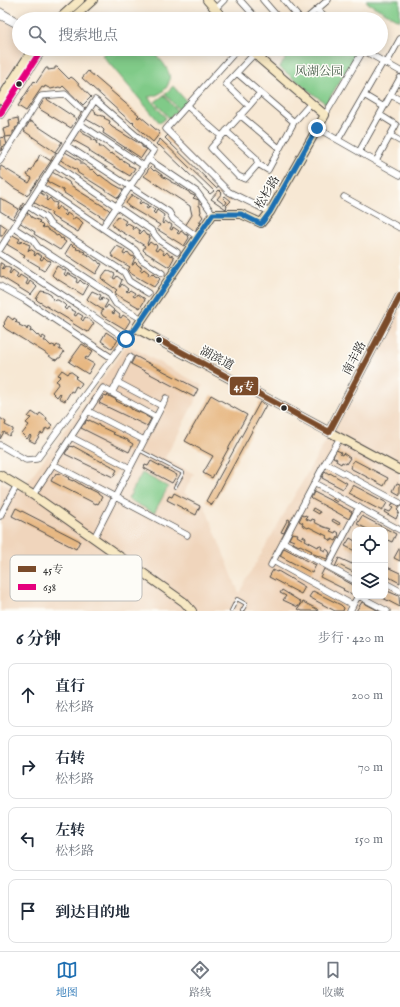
<!DOCTYPE html>
<html lang="zh">
<head>
<meta charset="utf-8">
<style>
  :root { --surface:#fff; --page:#f6f6f7; --text:#1f2937; --muted:#747a83; --line:#e0e1e3; --accent:#1f6fb2 }
  body { margin:0; font-family:"IM FELL English","Noto Serif SC",serif; background:var(--page); color:var(--text) }
  .controls { position:absolute; right:12px; bottom:12px; display:grid; overflow:hidden; border-radius:8px; box-shadow:0 2px 10px #0003 }
  .controls button { width:36px; height:36px; display:grid; place-items:center; padding:0; border:0; border-bottom:1px solid var(--line); background:var(--surface); color:var(--text); font:20px sans-serif }
  .stop { position:absolute; width:12px; height:12px; margin:-9px; border:3px solid #1f6fb2; border-radius:50%; background:#fff }
  .stop.end { background:#1f6fb2; border-color:#fff; box-shadow:0 1px 4px #0008 }
  .list { margin:0; padding:0; list-style:none }
  h2 { display:flex; justify-content:space-between; align-items:center; height:52px; margin:0; padding:0 16px; font-size:17px }
  h2 small { font-size:13px; font-weight:400; color:var(--muted) }
  .list li { display:grid; grid-template-columns:26px 1fr auto; gap:12px; align-items:center; box-sizing:border-box; height:64px; margin:0 8px 8px; padding:0 8px; border:1px solid var(--line); border-radius:8px }
  .list b { display:block; font-size:15px; white-space:nowrap }
  .list p { margin:0; font-size:13px; white-space:nowrap; color:var(--muted) }
  .list em { font-size:13px; font-style:normal; color:var(--muted) }
  .icon { flex:none; width:22px; height:22px; fill:none; stroke:currentColor; stroke-width:2; stroke-linecap:round; stroke-linejoin:round }
  .map { position:relative; flex:none; width:400px; height:611px; overflow:hidden }
  .search { position:absolute; background:var(--surface); box-shadow:0 2px 10px #0003; left:12px; right:12px; top:12px; height:44px; display:flex; align-items:center; gap:10px; box-sizing:border-box; padding:0 14px; border-radius:22px; color:var(--muted); font-size:15px }
  .sheet { height:340px; background:var(--surface) }
  nav { display:flex; justify-content:space-around; align-items:center; box-sizing:border-box; height:56px; border-top:1px solid var(--line); background:var(--surface); font-size:11px; color:var(--muted) }
  nav a { display:grid; justify-items:center; gap:2px }
  nav .on { color:var(--accent) }
  .map>svg:first-child { display:block }
</style>
</head>
<body>
<div class="map">
<svg width="400" height="611" viewBox="0 0 400 611">
  <rect width="100%" height="100%" fill="#fdfcf7"/>
  <filter id="ink" filterUnits="userSpaceOnUse"><feTurbulence type="fractalNoise" baseFrequency=".025" numOctaves="2"/><feDisplacementMap in="SourceGraphic" scale="8" xChannelSelector="R" yChannelSelector="G"/><feConvolveMatrix kernelMatrix="1 2 1 2 8 2 1 2 1" color-interpolation-filters="sRGB"/></filter>
  <filter id="wash" filterUnits="userSpaceOnUse"><feTurbulence type="fractalNoise" baseFrequency=".012" numOctaves="4" result="noise"/><feDisplacementMap in="SourceGraphic" scale="16" xChannelSelector="R" yChannelSelector="G"/><feGaussianBlur stdDeviation="0.9" result="paint"/><feColorMatrix in="noise" values="0 0 0 0 0 0 0 0 0 0 0 0 0 0 0 0 0 1.4 0 .05"/><feComposite in="paint" operator="in"/></filter>
  <g filter="url(#wash)">
    <rect width="100%" height="100%" fill="#f7e8d4"/>
    <path fill="#f0d5bc" fill-rule="evenodd" d="M0 19 19 29V49H25L0 87Z
      M400 310V611H0V482L20 492 127 345 203 386 165 458 194 474 184 493 204 504 239 593ZM355 530H385V596H355Z"/>
    <path fill="#80ca88" stroke="#567a5a" d="M366 0H400V21L368 3Z
      M113 49H150C156 55 163 61 167 69 175 84 162 96 148 97L166 118 160 123 102 55 108 50 111 54Z
      M289 49H349L356 54 326 104 279 67 285 60 283 53Z
      M173 86 187 102 179 110 165 94Z
      M164 95 177 111 169 118 155 102Z
      M142 473 168 487 154 513 128 499Z"/>
    <g id="blocks">
      <path fill="#e7b883" d="M55 67H57L69 79 71 77 74 79 91 97 83 105 63 86 61 88 59 87 51 89 45 86 44 88 42 87 26 111 18 106 34 81 36 83 46 68H48V70L55 69Z
        M88 71 139 115 137 117 139 118 140 116 160 133 153 142 133 124 134 123 133 122 132 123 82 78Z
        M45 98 77 119 71 128 41 110 39 108Z
        M85 107 87 108 80 119 78 118Z
        M92 109 96 112 95 113 105 117 104 118 110 121 109 124 112 127 142 145V147L147 149 141 158 103 133 104 130 102 128 86 119Z
        M18 118 19 126 15 128 16 131H13V136L5 137 3 129 10 127 9 120Z
        M30 121 62 142 55 152 24 131Z
        M79 130 83 132 82 133 92 138V140L97 141 96 143 100 146 99 147H102L110 154 111 153 119 158 120 160 121 159 129 164 128 165 135 168 130 176 98 157 90 152 89 149 73 140Z
        M168 135 220 185 216 188 165 138Z
        M5 137 7 145 2 147 3 150 0 151V138Z
        M160 139 214 191 210 194 159 145 158 146 156 144Z
        M56 152 58 154 53 161 51 160Z
        M65 152 81 161V164H83L91 170 92 169 99 176 100 175 108 181V180L113 184 122 189 123 191 118 198 78 173 77 170 62 161 60 159Z
        M40 154 51 161 27 196 25 194 14 188 0 177V168L1 166 29 183 32 178 27 175 30 170 31 171 37 160V161Z
        M150 167 154 171 155 170 162 175V176L171 181V182L180 186V187L189 192 190 194 195 196 193 198 199 200V206H200L201 212 200 213 203 217 199 222 201 223 197 227 195 232 185 226 192 215 190 206 144 176Z
        M52 172 69 182 70 185 74 187V188L108 209 110 211 105 219 64 193 63 190 48 182 47 179Z
        M219 190 222 193 217 199 225 205 227 202 223 198 225 196 231 201 226 206H227L226 209 211 199Z
        M39 192 47 197 46 200 47 201 50 198 53 202 57 203 55 209 56 210 59 206 62 210 66 211 64 214 66 216 67 213 73 217 71 219 73 220 75 217 81 221 83 223 78 232 53 217 51 215 52 213 35 203 33 200Z
        M132 195 141 200 139 203 140 204 142 202 148 205 146 208 148 209 149 206 155 210 153 212 155 214 157 210 164 215 162 223 163 224 165 221 169 224V223L172 225 170 229 172 230 173 227 179 231 177 233 179 234 181 231 184 233V234L188 235 189 238 184 246 160 231 157 229 160 225 128 206 126 203Z
        M0 198 19 209 13 219 0 211Z
        M23 203 25 204 21 210 20 209Z
        M26 212 28 213 27 214H29L31 216V217L40 221 39 222 43 226 42 227 44 228 45 227 47 228V229L55 234V235L57 236 58 235 60 237 61 239 62 238 64 239 63 240 66 242 60 250 34 234 35 232 19 222Z
        M118 216 126 221 124 224 126 225 128 223 133 226 132 229 133 230 135 227 140 231 139 233 140 234 143 231 146 235 150 236 147 244 148 245 150 242 154 245 155 244 157 246 155 250 157 251 159 248 164 252 163 254 164 255 167 252 169 255 173 256 174 258 169 267 145 252 143 250 145 246 114 227 112 224Z
        M0 223 7 228 2 236H0Z
        M11 234 20 239 18 242 20 243 22 240 25 243 30 245 28 251 30 249 35 252 34 255 35 256 37 253 42 257 40 259 42 260 44 257 47 260 51 261 44 271 39 268 40 267 23 257 25 255 8 245 6 242Z
        M71 244 74 247 75 246 77 248 76 249 81 250 80 251H82L85 252 84 253 89 255 88 256H90L96 261 97 260 100 264V263L102 264 96 274 65 254Z
        M117 246 125 250 123 254 125 255 128 252 131 256 135 257 132 265H133L135 262 139 266 142 267 140 270 142 271 144 269 149 273 148 275 150 276 152 273 155 276 158 277 160 279 154 287 130 273 128 270 130 267 113 257 111 254Z
        M0 263H1L4 265 2 268 3 269 5 266 11 269 9 273 10 274 13 270 18 274 16 277 18 279 20 275 28 280 26 284 28 285 30 281 35 285 37 287 31 295 0 276Z
        M57 266 66 271 64 274 66 276 68 273 76 278 77 280 76 282 78 283 80 280 83 283 86 284 88 286 83 295 54 277 52 275Z
        M107 270 115 274 113 278 115 279 117 276 122 280 119 287H120L122 284 128 289 126 291 128 292 130 290 135 293 133 296 135 297 137 294 141 297 144 298 145 300 140 308 117 295 115 292 117 290 103 280 101 278Z
        M41 291 46 292 51 295 54 302 56 300H58L64 304 66 306 64 308 66 310 68 307 72 310 76 312 74 315 76 316 78 313 83 316 81 319 83 321 85 317 94 323 88 332 85 331 72 323 73 322 38 301 36 299Z
        M92 291 101 295 99 299 101 300 102 297 108 301 104 308H106L108 305 114 310 112 313 114 314 115 311 120 315 119 317 121 318 123 315 129 319 130 321 125 329 103 316 101 313 103 310 89 301 87 299Z
        M8 316 13 320 14 318 17 320 15 322 20 324 19 325 26 328 27 330 28 327 31 329 30 332 32 331 37 336 38 335 41 339 43 336 46 338 44 341H46L51 346 52 345 55 346V348L57 345 60 347 59 349 64 352 60 358H58L57 360 53 359 44 352 6 329 3 326 5 324 4 323Z
        M106 332 118 340 112 349 101 341Z
        M82 344 93 351 88 358 86 357 85 359 94 364 88 374 69 362Z
        M135 356 198 389 194 397 131 364Z
        M62 370 68 374 70 371 77 376 75 378 82 383 79 388 76 386 73 392 71 391 65 401 59 398 61 394 60 393 57 397 52 392 59 383 56 381 61 376 58 375Z
        M104 395 107 396V395L117 400 116 401 131 408V409L146 415V416L151 419 147 426 99 403 101 399H102Z
        M211 395 247 415 212 478 203 473 213 456 185 441Z
        M260 402 266 405 212 505 206 501Z
        M32 412 38 416 40 413 47 418 46 420 52 425 49 430 46 428 43 434 41 433 35 443 29 440 31 436 30 435 27 439 22 434 29 425 26 423 31 418 28 417Z
        M0 418 6 422 5 425 13 429V431L9 436 4 432 0 439Z
        M86 420 89 421V420L99 425V426L114 433 113 434 128 440V441L133 444 129 452 81 428 83 424H85Z
        M70 446 73 447V446L102 462V461L112 466V467L117 470 113 477 65 454 67 450H68Z
        M336 450 341 452 340 454 342 455 343 453 350 458 346 464 342 462 341 464 336 461 337 459 333 457Z
        M354 460 388 478 384 486 350 468Z
        M151 461 177 475 172 483 144 468 145 465 148 466Z
        M325 471 329 474 330 473 347 483 343 489 322 478Z
        M56 473 59 474V473L69 478 68 479 73 481V480L88 489V488L98 493V494L102 497 98 504 96 503V504L51 481 53 477H54Z
        M397 483 400 484V495L393 491Z
        M353 485 387 503 382 511 348 493Z
        M314 492 349 510 352 512 349 519 312 499 311 498Z
        M174 493 200 506 196 515 167 500 169 496 172 497Z
        M334 496 339 499 337 502 332 499Z
        M393 503 400 506 397 510 399 512 396 519 384 512 385 510 390 512 393 508 391 507Z
        M16 508 80 541 76 549 12 516Z
        M313 508 320 512 319 514 312 510Z
        M302 515 304 516 305 515 307 516 306 519 311 521 312 519 315 520 314 522 324 527 332 529 330 531 335 533 336 531 339 533 338 534 339 535 336 541 332 539V541L326 538 327 536 309 527 308 528 302 525 303 523 299 521Z
        M362 516 396 534 392 542 385 539V530H369L357 524Z
        M288 519 290 520 284 533 281 532Z
        M333 519 340 523 339 525 332 521Z
        M292 533 298 534 297 536 302 539 303 536 306 538 305 540 318 547 319 545 322 547 321 549 325 551 326 549 329 551V552L330 553 327 559 311 553 312 551 300 545 299 546 293 543 294 541 289 539Z
        M350 538 355 541V551L345 546Z
        M400 547V561L394 558Z
        M284 548 303 558V559L316 565 312 573 280 556Z
        M339 558 352 564V563L355 564V573L339 565 337 568 335 567Z
        M387 567 400 573V583L385 575V571Z
        M324 569 355 586 352 594 343 590 344 589 320 577Z
        M273 570 277 572 278 571 305 587 301 594 269 577Z
        M282 590 301 602 298 607 283 600 286 596 280 593Z
        M385 590 399 596 400 607 379 596H385Z
        M313 591 341 605 344 608 343 611H335L309 597Z
        M303 602 317 609 318 611H302L298 609Z
        M362 602 366 604 379 611H356Z"/>
    </g>
  </g>
  <g filter="url(#ink)">
    <use href="#blocks" fill-opacity="0" stroke="#4a4744" stroke-width="1"/>
    <g fill="none" stroke-linecap="round" stroke-linejoin="round">
      <g stroke="#4a4744" stroke-width="4">
        <path id="lane" d="M139 450 183 473 175 487
          M231 611 237 599 246 604 242 611"/>
      </g>
      <g stroke="#4a4744" stroke-width="7">
        <path id="street" d="M240 0 257 19
          M263 0 276 15 272 19
          M284 0 300 19
          M215 9 224 0
          M317 10 327 19
          M0 11 19 22
          M0 16 19 26
          M306 19 328 0
          M238 49 166 129 229 192 270 212
          M361 49 400 71
          M255 53 226 84 249 106 211 148 238 176 245 179 258 164 268 170 294 122 311 103
          M260 59 272 49
          M386 64 400 39
          M237 73 294 122
          M364 95 384 107
          M391 95 400 100
          M187 106 221 136
          M249 106 260 93
          M240 115 279 148
          M325 115 363 51
          M80 124 144 166
          M317 128 359 152 400 78
          M226 131 256 158 258 164
          M391 136 400 141
          M338 140 383 62
          M66 145 169 212 173 219 195 235
          M359 152 400 175
          M148 159 197 192 213 214
          M0 161 41 96 65 94 81 109
          M376 161 396 125 380 115
          M54 164 151 230 160 241 177 252
          M40 186 135 250 142 260 162 273
          M344 197 400 228
          M28 206 46 218 50 224 124 272 129 281 148 293
          M14 228 33 240 38 247 109 293 116 304 142 319
          M0 249 95 100 154 151 102 228
          M0 254 79 306 126 339
          M0 286 25 300 112 358
          M117 382 162 406
          M112 393 130 357
          M88 411 144 440
          M71 437 130 468
          M0 445 26 460 37 459 124 342 136 328
          M325 463 400 503
          M53 464 187 535
          M314 483 400 530
          M33 495 103 388 156 417
          M0 516 17 485
          M94 538 166 398
          M283 542 355 581
          M273 561 353 605 358 596
          M271 565 325 463 340 438
          M328 566 359 507
          M385 583 400 591
          M359 596 387 611
          M350 611 353 605"/>
      </g>
      <g stroke="#4a4744" stroke-width="10">
        <path id="secondary" d="M207 0 224 19
          M59 19 80 0
          M72 19 93 0
          M251 49 260 59 325 115 270 212 261 223 241 214H213L136 328 400 470
          M0 100 33 49
          M0 114 42 49
          M329 432 400 296
          M0 475 33 495 184 602 192 611"/>
      </g>
      <use href="#lane" stroke="#fff" stroke-width="2.5"/>
      <use href="#street" stroke="#fff" stroke-width="5.5"/>
      <use href="#secondary" stroke="#f7e8c3" stroke-width="8"/>
      <g stroke="#fdfcf7" stroke-width="9">
        <path id="bus-1" d="M159 340 329 432
          M329 432 400 296"/>
      </g>
      <g stroke="#fdfcf7" stroke-width="9">
        <path id="bus-2" d="M0 114 42 49"/>
      </g>
      <use href="#bus-1" stroke="#7a4b2a" stroke-width="6"/>
      <use href="#bus-2" stroke="#e5007d" stroke-width="6"/>
    </g>
  </g>
  <g fill="none" stroke-linecap="round" stroke-linejoin="round" filter="url(#ink)">
    <path stroke="#1f6fb2" stroke-width="5" d="M126 339 136 328 213 214H241L261 224 270 212 317 128"/>
  </g>
  <g fill="#2b2b2b" stroke="#fdfcf7" stroke-width="1.5">
    <circle cx="19" cy="84" r="3.5"/>
    <circle cx="159" cy="340" r="3.5"/>
    <circle cx="284" cy="408" r="3.5"/>
  </g>
  <g text-anchor="middle" stroke-width="3" stroke-linejoin="round" paint-order="stroke">
    <g font-size="12" fill="#445b47" stroke="#fdfcf7">
      <text x="319" y="75">风湖公园</text>
    </g>
    <g font-size="12" fill="#2b2b2b" stroke="#fdfcf7">
      <text transform="translate(267 192) rotate(-59)" y="4">松杉路</text>
      <text transform="translate(217 358) rotate(28)" y="4">湖滨道</text>
      <text transform="translate(354 358) rotate(-62)" y="4">南丰路</text>
    </g>
  </g>
  <rect x="10" y="555" width="132" height="46" rx="6" fill="#fdfcf7" stroke="#bebdba" stroke-width="1"/>
  <rect x="18" y="566" width="18" height="6" fill="#7a4b2a"/>
  <rect x="18" y="584" width="18" height="6" fill="#e5007d"/>
  <g font-size="11" fill="#2b2b2b">
    <text x="43" y="573">45专</text>
    <text x="43" y="591">638</text>
  </g>
  <rect stroke="#fdfcf7" stroke-width="1.5" x="229" y="376" width="30" height="20" rx="4" fill="#7a4b2a"/>
  <g font-size="11" text-anchor="middle" font-weight="bold" fill="#fff">
    <text x="244" y="390">45专</text>
  </g>
</svg>
<div class="controls">
<button><svg class="icon" aria-label="locate" viewBox="0 0 24 24"><circle cx="12" cy="12" r="6"/><path d="M12 2v4M12 18v4M2 12h4M18 12h4"/></svg></button>
<button><svg class="icon" aria-label="layers" viewBox="0 0 24 24"><path d="M12 4l9 5-9 5-9-5zM3 14l9 5 9-5"/></svg></button>
</div>
<div class="stop" style="left:126px;top:339px"></div>
<div class="stop end" style="left:317px;top:128px"></div>
<div class="search"><svg class="icon" aria-label="search" viewBox="0 0 24 24"><circle cx="10" cy="10" r="6"/><path d="M15 15l6 6"/></svg>搜索地点</div>
</div>
<section class="sheet">
<h2>6 分钟<small>步行 · 420 m</small></h2>
<ul class="list">
<li><svg class="icon" aria-label="ahead" viewBox="0 0 24 24"><path d="M12 20V5M6 11l6-6 6 6"/></svg><div><b>直行</b><p>松杉路</p></div><em>200 m</em></li>
<li><svg class="icon" aria-label="right" viewBox="0 0 24 24"><path d="M7 20v-9h11M14 6l5 5-5 5"/></svg><div><b>右转</b><p>松杉路</p></div><em>70 m</em></li>
<li><svg class="icon" aria-label="left" viewBox="0 0 24 24"><path d="M17 20v-9H6M10 6l-5 5 5 5"/></svg><div><b>左转</b><p>松杉路</p></div><em>150 m</em></li>
<li><svg class="icon" aria-label="arrive" viewBox="0 0 24 24"><path d="M6 21V4h12l-3 4 3 4H6"/></svg><div><b>到达目的地</b></div></li>
</ul>
</section>
<nav>
<a class="on"><svg class="icon" aria-label="map" viewBox="0 0 24 24"><path d="M3 6l6-2 6 2 6-2v14l-6 2-6-2-6 2zM9 4v14M15 6v14"/></svg>地图</a>
<a><svg class="icon" aria-label="directions" viewBox="0 0 24 24"><path d="M12 3l9 9-9 9-9-9zM9 14v-3h6M13 9l2 2-2 2"/></svg>路线</a>
<a><svg class="icon" aria-label="saved" viewBox="0 0 24 24"><path d="M7 4h10v16l-5-4-5 4z"/></svg>收藏</a>
</nav>
</body>
</html>
